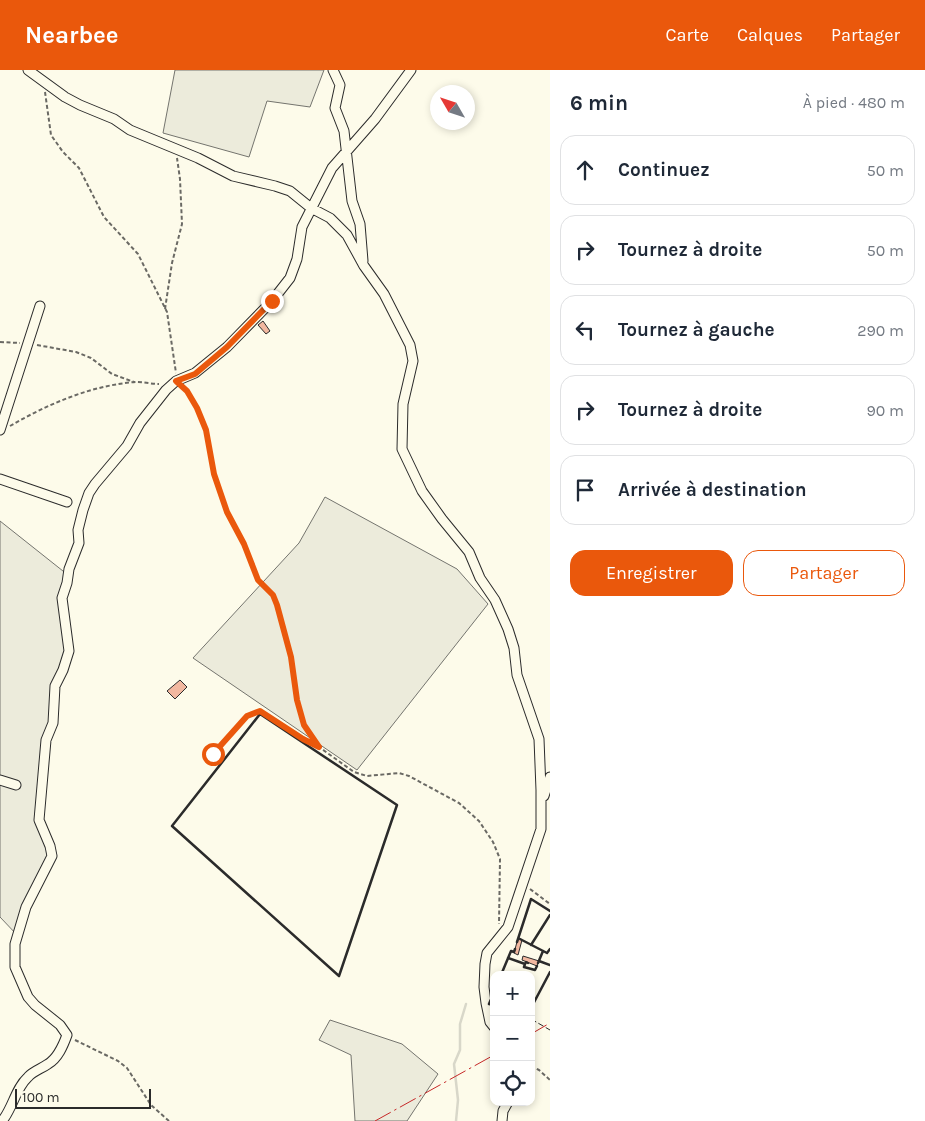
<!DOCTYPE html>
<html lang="fr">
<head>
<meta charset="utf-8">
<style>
  :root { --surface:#fff; --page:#f6f6f7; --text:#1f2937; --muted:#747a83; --line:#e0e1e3; --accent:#ea580c }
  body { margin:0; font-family:Karla,sans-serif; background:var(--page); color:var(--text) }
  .controls { position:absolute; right:15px; bottom:15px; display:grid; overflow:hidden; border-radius:10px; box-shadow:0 2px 8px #0003 }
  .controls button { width:45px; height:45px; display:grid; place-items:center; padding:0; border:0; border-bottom:1px solid var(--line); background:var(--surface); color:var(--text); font:25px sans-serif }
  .compass { position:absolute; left:430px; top:15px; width:45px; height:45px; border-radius:50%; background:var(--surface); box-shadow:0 2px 8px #0003; rotate:309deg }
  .scale { position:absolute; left:15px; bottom:12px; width:136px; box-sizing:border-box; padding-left:5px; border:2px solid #2b2b2b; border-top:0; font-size:14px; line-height:18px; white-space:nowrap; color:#2b2b2b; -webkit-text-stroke:4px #fdfbea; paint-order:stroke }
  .stop { position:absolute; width:15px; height:15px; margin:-11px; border:4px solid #ea580c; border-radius:50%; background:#fff }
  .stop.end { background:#ea580c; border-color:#fff; box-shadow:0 1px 5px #0008 }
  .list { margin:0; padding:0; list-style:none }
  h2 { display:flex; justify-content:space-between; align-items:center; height:65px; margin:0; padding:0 20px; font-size:21px }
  h2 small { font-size:16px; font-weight:400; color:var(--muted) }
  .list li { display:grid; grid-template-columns:32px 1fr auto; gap:15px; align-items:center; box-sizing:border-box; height:70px; margin:0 10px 10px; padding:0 10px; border:1px solid var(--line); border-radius:15px }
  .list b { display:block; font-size:19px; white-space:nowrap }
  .list em { font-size:16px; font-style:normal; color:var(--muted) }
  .actions { display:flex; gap:10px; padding:15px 20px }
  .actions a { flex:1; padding:11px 0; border:1px solid var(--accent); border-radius:15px; text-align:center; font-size:18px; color:var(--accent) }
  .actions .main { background:var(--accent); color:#fff }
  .icon { flex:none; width:28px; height:28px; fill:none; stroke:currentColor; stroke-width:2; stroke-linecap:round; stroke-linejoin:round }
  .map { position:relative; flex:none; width:550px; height:1051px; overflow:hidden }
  header { display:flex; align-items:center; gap:30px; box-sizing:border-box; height:70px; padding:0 25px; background:var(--accent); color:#fff }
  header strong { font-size:24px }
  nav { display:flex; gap:28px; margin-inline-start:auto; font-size:18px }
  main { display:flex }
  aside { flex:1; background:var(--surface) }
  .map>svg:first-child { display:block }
</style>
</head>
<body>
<header>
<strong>Nearbee</strong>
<nav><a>Carte</a><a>Calques</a><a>Partager</a></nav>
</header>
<main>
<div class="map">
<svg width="550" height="1051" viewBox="0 0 550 1051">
  <rect width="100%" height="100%" fill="#fdfbea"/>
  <path fill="#ecebdb" stroke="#74746e" d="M175 0H324L310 37 267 31 249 87 163 63Z
    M325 427 457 499 488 534 357 700 193 588 299 473Z
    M0 451 68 505 62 528 69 581 55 616 39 750 52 786 18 866 0 847Z
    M330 950 402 974 438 1004 407 1051H355L351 985 319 970Z"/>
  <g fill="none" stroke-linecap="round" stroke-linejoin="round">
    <path stroke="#d8d7c9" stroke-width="2.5" d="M456 1051 458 1030 454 994 460 980V954L466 934"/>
  </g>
  <path fill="#f2b8a0" stroke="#2b2b2b" d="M263 251 270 261 266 264 258 255Z
    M180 610 187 617 175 629 167 621Z
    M518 868 522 870 518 885 514 883Z
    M523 886 539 891 537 896 522 890Z"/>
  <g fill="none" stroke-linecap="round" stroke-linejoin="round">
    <g stroke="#2b2b2b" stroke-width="11">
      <path id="street" d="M28 0 65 27 80 35 114 49 130 60 198 88 233 106 275 116 290 121 311 138 330 148 347 165 364 196 384 224 410 275 413 291 403 334 402 379 422 421 442 449 469 482 480 508 495 530 508 559 514 578 517 605 539 669 541 720V759L508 857 487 883 485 894 484 917 486 933 490 952 494 957
        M333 0 340 15 335 38 344 61 352 131 360 154 363 191
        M0 360 40 236
        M0 409 67 432
        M0 710 16 715
        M544 726 550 707
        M2 1051C13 1038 15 1019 28 1007 33 1001 41 999 48 994 58 988 63 976 67 965L60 955 35 935 28 927 15 897V874L26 837 52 786 50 776 39 750 46 670 53 653 55 616 63 600 69 581 62 528 67 513 69 499 79 473 78 460 83 440 89 423 95 414 127 376 140 353 166 320 176 311 195 303 227 277 272 231 290 208 297 189 302 157 332 98 375 49 411 0
        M502 1051 503 1041 508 1032"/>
    </g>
    <path stroke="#6a6964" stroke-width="2" stroke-dasharray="4 2.5" stroke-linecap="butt" d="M45 22 51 65 63 82 79 98 104 147 138 184 167 242 176 303
      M165 239 172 193 182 154 180 109 177 88
      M0 272 20 273
      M37 275 76 282 91 288 112 304 134 312
      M182 317 187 321 197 338 206 360 214 404 227 442 244 474 258 510 273 525 277 535 291 587 297 630 304 655 319 677 354 702 367 706 399 703 409 706 459 733 479 751 493 772 500 789 499 854
      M10 356C48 334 92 315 136 312 144 312 152 314 159 314
      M213 683 247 646 260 641 303 669 317 676
      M530 819 550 834
      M75 970 118 991 127 998 151 1035 169 1051
      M531 996 539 1000 550 1010"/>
    <use href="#street" stroke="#fdfbea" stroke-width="9"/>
    <path stroke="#2b2b2b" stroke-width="1" stroke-dasharray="6 2.5" stroke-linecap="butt" d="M531 949 550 960"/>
    <path stroke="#2b2b2b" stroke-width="2.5" d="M260 644 397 735 339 906 172 756Z
      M520 869 547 883 550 879
      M517 872 531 829 550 841
      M531 875 550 845
      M508 888 525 894 526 892 528 893
      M539 891 550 895
      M538 893 543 881
      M525 894 524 897 535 900 537 896
      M501 905 511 881 514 882 515 879
      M494 922 489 934 494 935
      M531 938 550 902"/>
    <path stroke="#c62828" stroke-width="1" stroke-dasharray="18 4 2.5 4" stroke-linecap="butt" d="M531 964 550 953
      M375 1051 494 985"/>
  </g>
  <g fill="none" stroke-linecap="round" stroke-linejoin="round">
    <path stroke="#ea580c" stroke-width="6" d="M213 684 247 646 260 641 303 669 319 677 304 655 297 630 291 587 277 535 273 525 258 510 244 474 227 442 214 404 206 360 197 338 187 321 176 311 195 304 227 277 272 231"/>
  </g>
</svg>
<div class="controls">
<button>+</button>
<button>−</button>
<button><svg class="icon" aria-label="locate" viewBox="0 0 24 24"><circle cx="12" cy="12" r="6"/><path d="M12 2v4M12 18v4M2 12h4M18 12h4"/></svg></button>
</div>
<svg class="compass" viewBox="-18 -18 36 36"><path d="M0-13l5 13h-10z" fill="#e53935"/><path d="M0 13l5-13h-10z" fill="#747a83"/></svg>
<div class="scale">100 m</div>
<div class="stop" style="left:213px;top:684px"></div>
<div class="stop end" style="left:272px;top:231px"></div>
</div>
<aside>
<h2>6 min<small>À pied · 480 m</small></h2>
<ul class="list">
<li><svg class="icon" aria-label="ahead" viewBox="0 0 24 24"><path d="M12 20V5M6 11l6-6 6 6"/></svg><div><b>Continuez</b></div><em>50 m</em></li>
<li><svg class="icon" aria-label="right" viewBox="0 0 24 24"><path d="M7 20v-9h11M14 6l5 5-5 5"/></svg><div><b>Tournez à droite</b></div><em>50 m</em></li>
<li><svg class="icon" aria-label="left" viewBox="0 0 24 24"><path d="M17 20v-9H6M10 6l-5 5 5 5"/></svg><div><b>Tournez à gauche</b></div><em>290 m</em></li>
<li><svg class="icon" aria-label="right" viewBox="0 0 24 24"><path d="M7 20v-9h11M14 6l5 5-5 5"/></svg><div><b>Tournez à droite</b></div><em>90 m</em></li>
<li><svg class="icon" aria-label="arrive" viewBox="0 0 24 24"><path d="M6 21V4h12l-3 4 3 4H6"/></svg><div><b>Arrivée à destination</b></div></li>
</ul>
<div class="actions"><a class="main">Enregistrer</a><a>Partager</a></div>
</aside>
</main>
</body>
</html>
